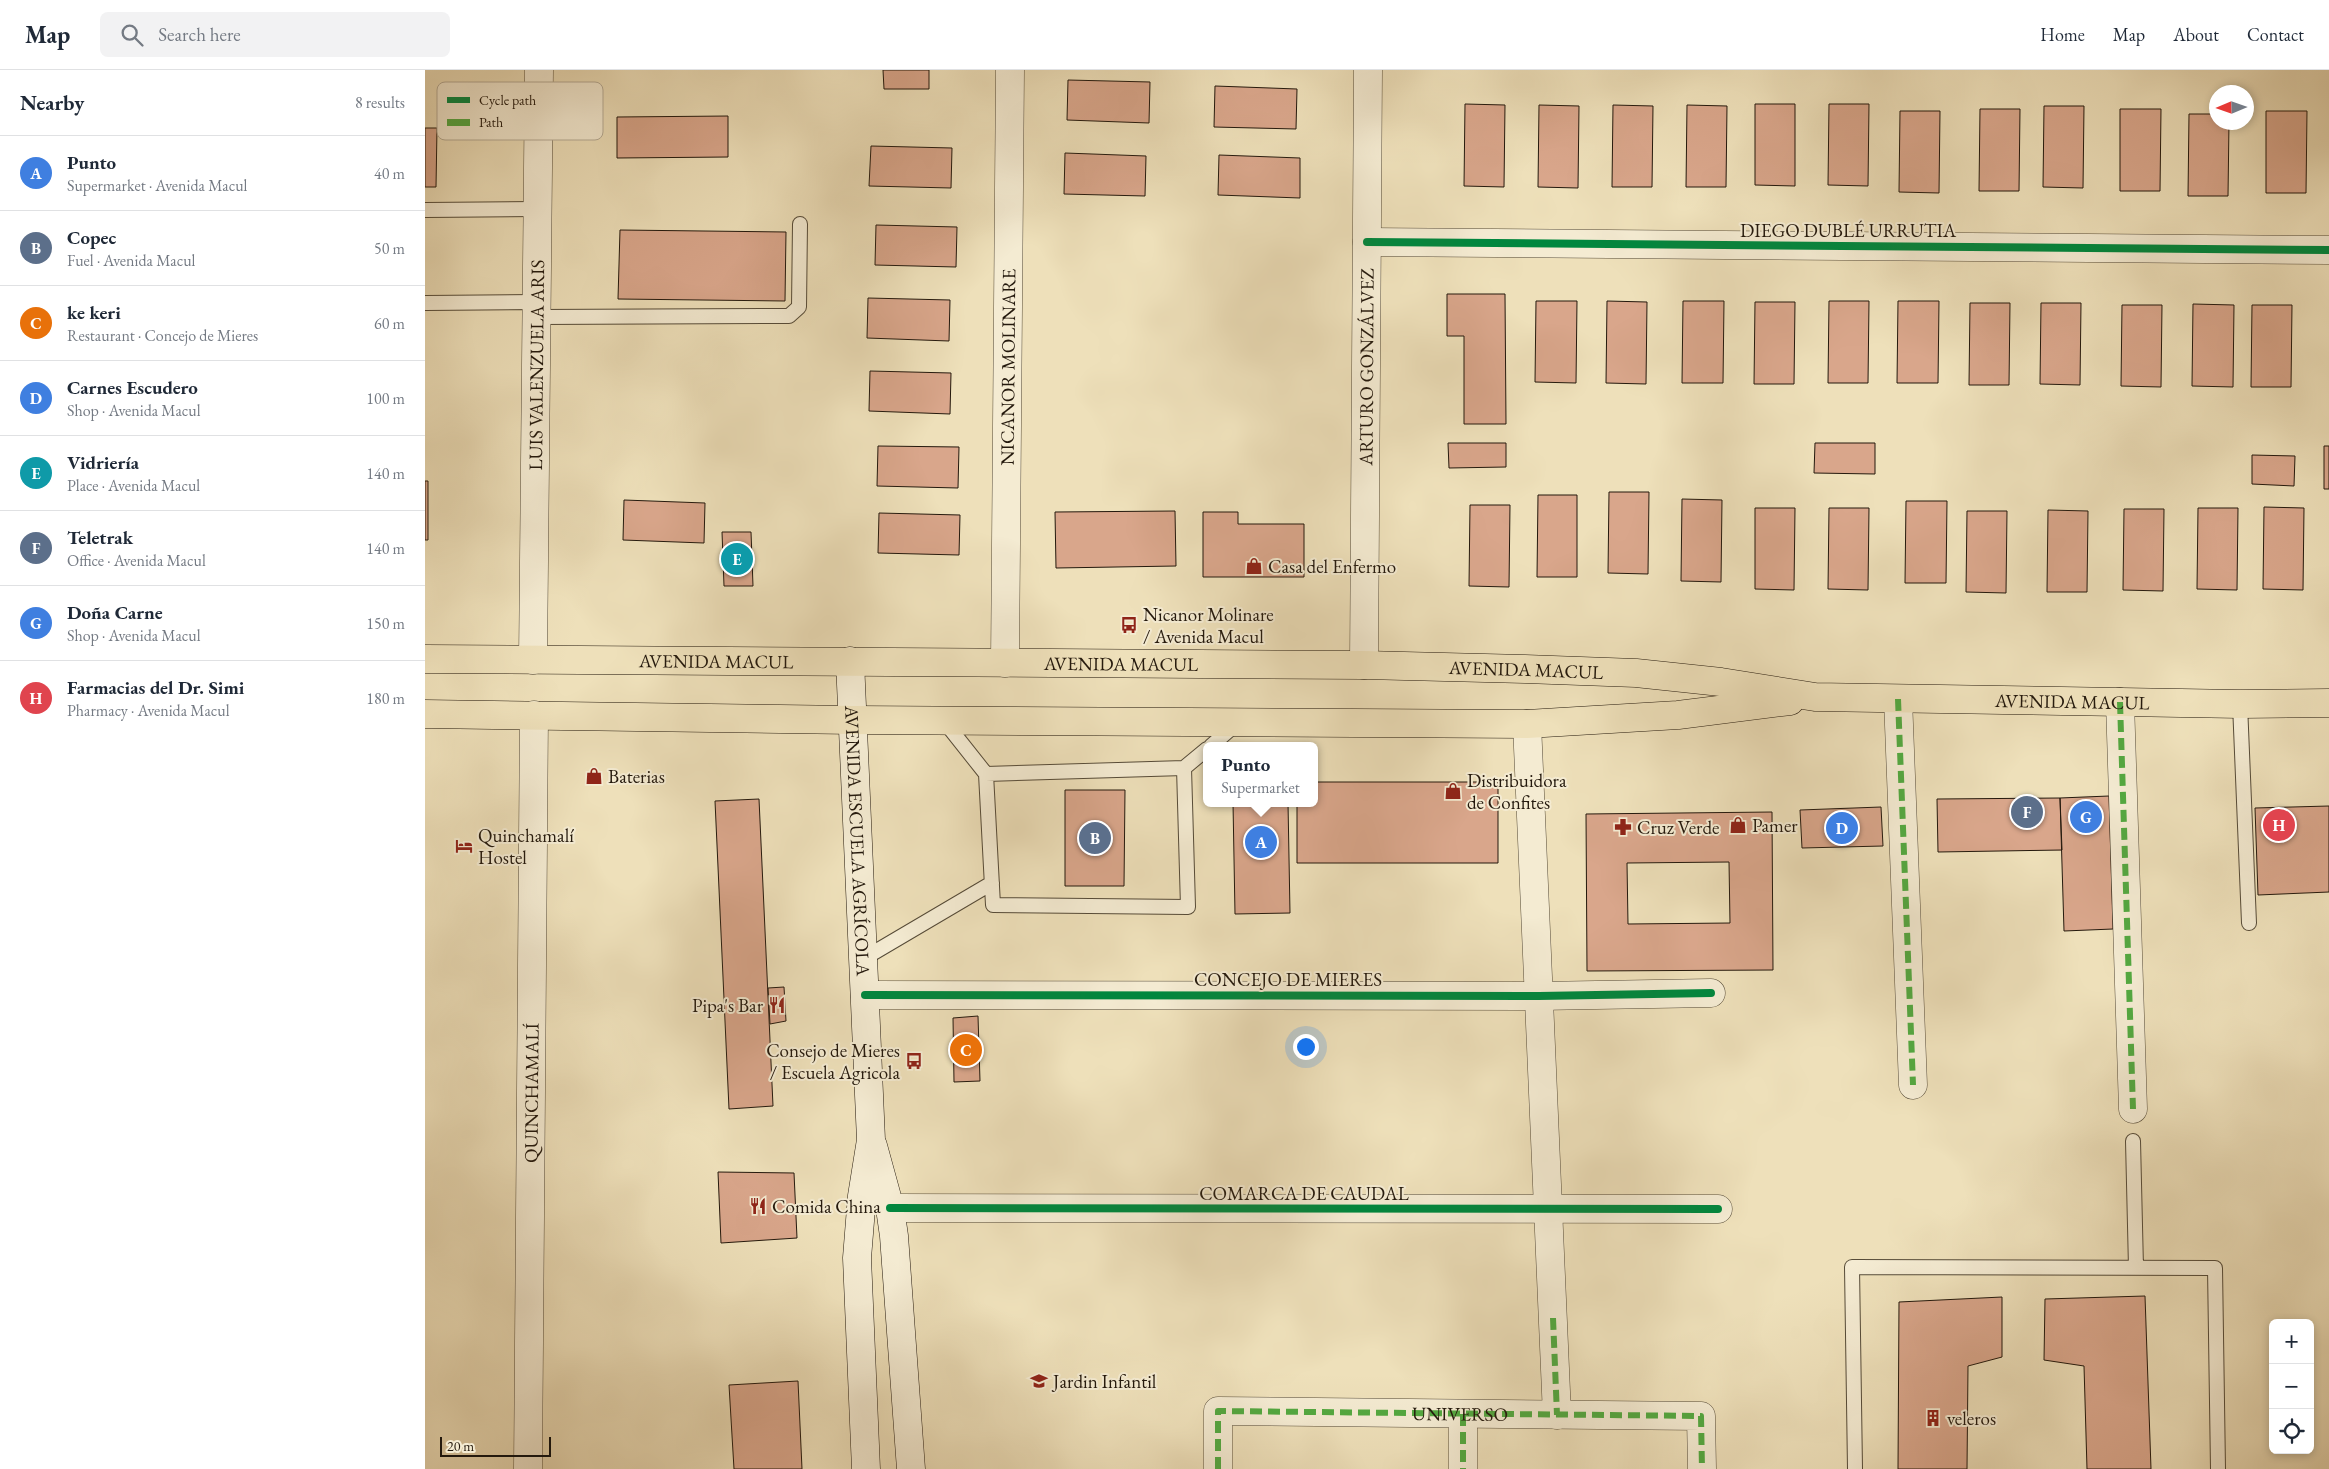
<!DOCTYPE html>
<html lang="en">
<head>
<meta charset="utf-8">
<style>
  :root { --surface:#fff; --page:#f2f2f3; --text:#1f2937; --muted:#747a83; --line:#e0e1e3; --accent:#8f2418 }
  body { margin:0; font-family:"EB Garamond",serif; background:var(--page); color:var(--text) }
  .controls { position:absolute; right:15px; bottom:15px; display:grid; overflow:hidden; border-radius:8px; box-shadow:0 2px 8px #0003 }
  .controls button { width:45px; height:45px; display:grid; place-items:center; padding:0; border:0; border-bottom:1px solid var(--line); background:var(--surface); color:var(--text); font:25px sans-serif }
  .compass { position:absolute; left:1784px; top:15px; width:45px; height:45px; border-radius:50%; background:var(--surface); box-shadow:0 2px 8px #0003; rotate:268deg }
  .scale { position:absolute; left:15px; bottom:12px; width:111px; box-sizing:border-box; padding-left:5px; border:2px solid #24190d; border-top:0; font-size:14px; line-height:18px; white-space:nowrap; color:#24190d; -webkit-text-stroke:4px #f4ebd2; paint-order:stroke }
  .you { position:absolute; left:880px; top:976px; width:18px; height:18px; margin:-12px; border:4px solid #fff; border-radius:50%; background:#1a73e8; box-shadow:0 0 0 8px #1a73e833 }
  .badge { display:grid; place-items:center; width:32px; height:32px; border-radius:50%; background:var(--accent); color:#fff; font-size:16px; font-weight:700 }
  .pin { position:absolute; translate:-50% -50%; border:2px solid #fff; box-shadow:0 1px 5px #0006 }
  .popup { position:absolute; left:778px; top:672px; width:115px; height:65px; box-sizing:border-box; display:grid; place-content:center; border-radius:8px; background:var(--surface); filter:drop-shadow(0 1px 4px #0005); font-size:16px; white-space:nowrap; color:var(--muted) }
  .popup b { font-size:19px; color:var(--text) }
  .popup::after { content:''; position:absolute; left:50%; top:100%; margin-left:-10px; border:10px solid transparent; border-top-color:var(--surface) }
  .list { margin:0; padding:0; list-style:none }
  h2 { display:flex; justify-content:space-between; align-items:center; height:65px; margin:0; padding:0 20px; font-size:21px }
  h2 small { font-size:16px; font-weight:400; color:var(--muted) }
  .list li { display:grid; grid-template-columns:32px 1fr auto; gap:15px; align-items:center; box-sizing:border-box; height:75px; padding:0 20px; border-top:1px solid var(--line) }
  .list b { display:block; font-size:19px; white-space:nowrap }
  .list p { margin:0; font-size:16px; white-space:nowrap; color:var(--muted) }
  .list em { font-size:16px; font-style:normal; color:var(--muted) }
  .icon { flex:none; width:28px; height:28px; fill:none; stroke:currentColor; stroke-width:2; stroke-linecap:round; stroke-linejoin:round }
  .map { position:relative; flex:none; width:1904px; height:1399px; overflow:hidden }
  header { display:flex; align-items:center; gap:30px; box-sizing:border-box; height:70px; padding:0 25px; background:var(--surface); border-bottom:1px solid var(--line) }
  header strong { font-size:24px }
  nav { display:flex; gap:28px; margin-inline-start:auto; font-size:18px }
  .search { width:350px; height:45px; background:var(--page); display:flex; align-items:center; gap:12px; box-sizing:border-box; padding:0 18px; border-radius:8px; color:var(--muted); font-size:19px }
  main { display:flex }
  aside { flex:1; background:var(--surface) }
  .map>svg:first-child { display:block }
</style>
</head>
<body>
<header>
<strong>Map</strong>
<div class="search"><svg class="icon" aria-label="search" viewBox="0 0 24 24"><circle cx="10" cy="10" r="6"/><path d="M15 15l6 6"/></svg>Search here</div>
<nav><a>Home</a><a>Map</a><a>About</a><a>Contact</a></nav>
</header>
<main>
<aside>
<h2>Nearby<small>8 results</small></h2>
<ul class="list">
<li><span class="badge" style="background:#3f7fe0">A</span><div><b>Punto</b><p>Supermarket · Avenida Macul</p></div><em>40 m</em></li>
<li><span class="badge" style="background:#5c6f8a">B</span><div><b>Copec</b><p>Fuel · Avenida Macul</p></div><em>50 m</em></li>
<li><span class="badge" style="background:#e8710a">C</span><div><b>ke keri</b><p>Restaurant · Concejo de Mieres</p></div><em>60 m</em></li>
<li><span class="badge" style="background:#3f7fe0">D</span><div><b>Carnes Escudero</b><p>Shop · Avenida Macul</p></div><em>100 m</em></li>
<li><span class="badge" style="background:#0f9aa8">E</span><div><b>Vidriería</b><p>Place · Avenida Macul</p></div><em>140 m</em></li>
<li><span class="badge" style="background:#5c6f8a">F</span><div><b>Teletrak</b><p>Office · Avenida Macul</p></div><em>140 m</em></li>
<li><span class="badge" style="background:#3f7fe0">G</span><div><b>Doña Carne</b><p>Shop · Avenida Macul</p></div><em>150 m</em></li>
<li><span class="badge" style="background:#e0444e">H</span><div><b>Farmacias del Dr. Simi</b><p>Pharmacy · Avenida Macul</p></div><em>180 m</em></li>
</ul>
</aside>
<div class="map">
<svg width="1904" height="1399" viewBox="0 0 1904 1399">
  <rect width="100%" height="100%" fill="#eee0ba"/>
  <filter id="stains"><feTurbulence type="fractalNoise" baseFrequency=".004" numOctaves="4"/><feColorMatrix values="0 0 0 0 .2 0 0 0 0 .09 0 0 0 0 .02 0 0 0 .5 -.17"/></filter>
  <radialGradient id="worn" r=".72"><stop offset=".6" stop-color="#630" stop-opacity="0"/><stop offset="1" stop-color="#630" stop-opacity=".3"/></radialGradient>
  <path fill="#d9a68b" stroke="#24190d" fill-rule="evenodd" d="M458 0H504V19H459Z
    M643 10 725 12 724 53 642 50Z
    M790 16 872 19 871 59 789 57Z
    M1040 34 1080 35 1079 117 1039 116Z
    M1330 34H1370V116L1330 115Z
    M1404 34H1444L1443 116 1403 115Z
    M1114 35 1154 36 1153 118 1113 117Z
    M1188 35 1228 36 1227 117H1187Z
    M1262 35 1302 36 1301 117H1261Z
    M1619 36H1659L1658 118 1618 117Z
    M1555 39H1595L1594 121H1554Z
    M1695 39H1736L1735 121H1695Z
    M1475 41H1515L1514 123 1474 122Z
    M1841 41H1882L1881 123H1841Z
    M1764 44H1792V52H1804L1803 126H1763Z
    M303 46V87L192 88V47Z
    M0 58H12L11 117H0Z
    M446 76 527 78 526 118 444 116Z
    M640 83 721 86 720 126 639 124Z
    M794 85 875 88V128L793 125Z
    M451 155 532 157 531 197 450 195Z
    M195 160 361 162 360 231 193 229Z
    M1022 224H1080L1081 354H1039V266H1022Z
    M443 228 525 230 524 271 442 268Z
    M1111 231H1152L1151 313 1110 312Z
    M1182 231 1222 232 1221 314 1181 313Z
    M1258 231H1299L1298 313H1257Z
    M1404 231H1444L1443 313H1403Z
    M1473 231H1514L1513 313H1472Z
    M1330 232H1370L1369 314H1329Z
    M1545 233H1585L1584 315H1544Z
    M1616 233H1656L1655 315 1615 314Z
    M1768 234 1809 235 1808 317 1767 316Z
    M1697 235H1737L1736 317 1696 316Z
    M1827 235H1867L1866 317H1826Z
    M445 301 526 303 525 344 444 341Z
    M1023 373H1081V397L1024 398Z
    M1390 373H1450V404L1389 403Z
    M453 376 534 377 533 418 452 416Z
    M1899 376H1904V419H1899Z
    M1827 385 1870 386 1869 416 1827 414Z
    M0 411H3V470H0Z
    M1184 422H1224L1223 504 1183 503Z
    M1113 425H1152V507H1112Z
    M1257 429 1297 430 1296 512 1256 511Z
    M199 430 280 433 279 473 198 470Z
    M1481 431H1522L1521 513H1480Z
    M1045 435H1085L1084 517 1044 516Z
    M1839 437 1879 438 1878 520 1838 519Z
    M1330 438H1370L1369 520 1330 519Z
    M1404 438H1444L1443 520 1403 519Z
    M1773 438H1813L1812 520 1772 519Z
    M1699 439H1739L1738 521 1698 520Z
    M1623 440 1663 441 1662 522H1622Z
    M750 441 751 496 631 498 630 442Z
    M1542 441H1582L1581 523 1541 522Z
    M778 442H813V454H879V507H778Z
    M454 443 535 445 534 485 453 483Z
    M297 462H326L328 516H299Z
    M890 712H1073V793H872V733H890Z
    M640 720H700L699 816H640Z
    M1684 726 1688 859 1639 861 1635 728Z
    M1635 728 1637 780 1513 782 1512 729Z
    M334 729 348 1036 304 1039 290 731Z
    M808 733H863L865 843 810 844Z
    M1904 736V822L1833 825 1830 738Z
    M1456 737 1458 776 1377 778 1375 740Z
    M1347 742 1348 900 1162 901 1161 744ZM1304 792 1305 853 1203 854 1202 793Z
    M359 917 361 951 345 954 343 918Z
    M553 946 555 1011 529 1012 528 948Z
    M293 1102 369 1103 372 1168 296 1173Z
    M1720 1226 1726 1399H1662L1659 1296 1619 1290 1620 1229Z
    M1577 1227V1287L1543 1296 1542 1399H1473L1474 1232Z
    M373 1311 377 1399H309L304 1315Z"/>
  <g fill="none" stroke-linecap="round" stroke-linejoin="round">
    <g stroke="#564b38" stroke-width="16">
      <path id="service" d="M0 140 112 139
        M0 233 112 232
        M112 247 364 246 374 237 375 154
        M1815 634 1824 853
        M519 651 561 704
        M786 676 810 655
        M759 698 763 837 568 835 561 704Z
        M759 698 782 679
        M438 889 567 813
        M1708 1071 1711 1198
        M1430 1399 1427 1197 1790 1198 1793 1399"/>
    </g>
    <g stroke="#564b38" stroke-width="29">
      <g id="minor">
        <path d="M942 172 1904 180"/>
        <path id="s1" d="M580 593 585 0"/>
        <path d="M1473 629 1488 1015"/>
        <path d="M1695 632 1708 1039"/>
        <path d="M1102 654 1132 1345"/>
        <path d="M440 925 1114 926 1286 923"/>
        <path d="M465 1138 1293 1139"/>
        <path d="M1038 1344V1399"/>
        <path id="s2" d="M103 1399 109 645"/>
        <path d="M793 1399V1341L1276 1346 1277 1399"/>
      </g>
    </g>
    <g stroke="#564b38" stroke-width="29">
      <g id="tertiary">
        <path id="s3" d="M108 590 114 0"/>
        <path id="s4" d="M939 595 943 0"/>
      </g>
    </g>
    <g stroke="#24190d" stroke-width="29">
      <g id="secondary">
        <path id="s5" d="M425 591 446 1070 437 1126 432 1188 441 1399"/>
        <path d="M448 1076 465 1138 469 1166 486 1399"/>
      </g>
    </g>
    <g stroke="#24190d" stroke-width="29">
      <g id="primary">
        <path id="s6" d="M0 589 939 595 1100 599 1211 603 1296 612 1390 627 1815 634 1904 633"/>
        <path d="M0 644 428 650 1102 654 1253 645 1365 631"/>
      </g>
    </g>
    <use href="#service" stroke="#f4ebd2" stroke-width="14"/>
    <use href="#minor" stroke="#f4ebd2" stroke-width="28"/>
    <use href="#tertiary" stroke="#f4ebd2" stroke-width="28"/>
    <use href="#secondary" stroke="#f4ebd2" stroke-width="28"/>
    <use href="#primary" stroke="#eee0ba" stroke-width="28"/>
    <g stroke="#53a941" stroke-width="6" stroke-dasharray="12 6" stroke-linecap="butt">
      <path d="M1473 629 1488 1015"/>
      <path d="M1695 632 1708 1039"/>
      <path d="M1128 1248 1132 1345"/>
      <path d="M1038 1344V1399"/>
      <path id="s7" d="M793 1399V1341L1276 1346 1277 1399"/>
    </g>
    <g stroke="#f4ebd2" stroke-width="11">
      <path id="cycleway" d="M942 172 1904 180
        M440 925 1114 926 1286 923
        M465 1138 1293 1139"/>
    </g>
    <use href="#cycleway" stroke="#00873e" stroke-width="8"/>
  </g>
  <defs>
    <g id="shop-bare" transform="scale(1.35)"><path d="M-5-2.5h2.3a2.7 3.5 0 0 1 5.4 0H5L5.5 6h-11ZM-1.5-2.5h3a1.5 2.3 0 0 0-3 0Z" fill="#8f2418" stroke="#f4ebd2" stroke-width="2.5" paint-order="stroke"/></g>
    <g id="bus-bare" transform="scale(1.35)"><path d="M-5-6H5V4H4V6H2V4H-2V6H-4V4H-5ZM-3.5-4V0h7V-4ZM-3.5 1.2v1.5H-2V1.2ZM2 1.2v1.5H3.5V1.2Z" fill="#8f2418" stroke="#f4ebd2" stroke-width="2.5" paint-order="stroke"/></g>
    <g id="pharmacy-bare" transform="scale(1.35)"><path d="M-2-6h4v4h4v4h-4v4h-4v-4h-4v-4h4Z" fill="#8f2418" stroke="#f4ebd2" stroke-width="2.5" paint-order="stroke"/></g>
    <g id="hotel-bare" transform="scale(1.35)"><path d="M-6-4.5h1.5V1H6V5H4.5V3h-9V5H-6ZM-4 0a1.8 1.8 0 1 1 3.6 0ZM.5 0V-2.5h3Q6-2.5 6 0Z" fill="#8f2418" stroke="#f4ebd2" stroke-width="2.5" paint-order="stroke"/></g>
    <g id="restaurant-bare" transform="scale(1.35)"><path d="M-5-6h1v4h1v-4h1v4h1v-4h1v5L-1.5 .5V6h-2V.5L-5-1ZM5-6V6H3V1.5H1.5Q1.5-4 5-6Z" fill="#8f2418" stroke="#f4ebd2" stroke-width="2.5" paint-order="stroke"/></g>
    <g id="school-bare" transform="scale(1.35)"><path d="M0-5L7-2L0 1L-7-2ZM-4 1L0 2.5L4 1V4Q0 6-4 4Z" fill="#8f2418" stroke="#f4ebd2" stroke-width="2.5" paint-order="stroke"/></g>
    <g id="building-bare" transform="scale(1.35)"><path d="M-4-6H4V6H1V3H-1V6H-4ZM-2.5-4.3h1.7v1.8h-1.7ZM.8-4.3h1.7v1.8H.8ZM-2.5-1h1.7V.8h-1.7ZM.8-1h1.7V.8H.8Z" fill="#8f2418" stroke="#f4ebd2" stroke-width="2.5" paint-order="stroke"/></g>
  </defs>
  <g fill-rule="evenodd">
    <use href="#shop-bare" x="829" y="496"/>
    <use href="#bus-bare" x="704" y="555"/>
    <use href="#shop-bare" x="169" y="706"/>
    <use href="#shop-bare" x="1028" y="721"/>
    <use href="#shop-bare" x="1313" y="755"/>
    <use href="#pharmacy-bare" x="1198" y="757"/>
    <use href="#hotel-bare" x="39" y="776"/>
    <use href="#restaurant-bare" x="352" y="935"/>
    <use href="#bus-bare" x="489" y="991"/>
    <use href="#restaurant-bare" x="333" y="1136"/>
    <use href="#school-bare" x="614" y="1311"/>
    <use href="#building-bare" x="1508" y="1348"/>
  </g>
  <g text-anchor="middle" stroke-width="4" stroke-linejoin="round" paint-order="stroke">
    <g font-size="19" fill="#24190d" stroke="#f4ebd2">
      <text x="1423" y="167">DIEGO DUBLÉ URRUTIA</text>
      <text dy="7" stroke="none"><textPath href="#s3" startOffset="295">LUIS VALENZUELA ARIS</textPath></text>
      <text dy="7" stroke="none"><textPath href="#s1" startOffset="296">NICANOR MOLINARE</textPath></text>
      <text dy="7" stroke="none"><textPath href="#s4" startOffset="298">ARTURO GONZÁLVEZ</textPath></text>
      <text dy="7" stroke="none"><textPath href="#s6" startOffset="291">AVENIDA MACUL</textPath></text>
      <text dy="7" stroke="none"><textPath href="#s6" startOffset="696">AVENIDA MACUL</textPath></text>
      <text dy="7" stroke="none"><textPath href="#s6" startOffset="1101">AVENIDA MACUL</textPath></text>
      <text dy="7" stroke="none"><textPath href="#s6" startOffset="1649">AVENIDA MACUL</textPath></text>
      <text dy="7" stroke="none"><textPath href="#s5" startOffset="180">AVENIDA ESCUELA AGRÍCOLA</textPath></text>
      <text x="863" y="916">CONCEJO DE MIERES</text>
      <text dy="7" stroke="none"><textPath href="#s2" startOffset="376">QUINCHAMALÍ</textPath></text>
      <text x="879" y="1130">COMARCA DE CAUDAL</text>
      <text dy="7" stroke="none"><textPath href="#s7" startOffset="300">UNIVERSO</textPath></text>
    </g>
    <g font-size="19" fill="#24190d" stroke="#f4ebd2" text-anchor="start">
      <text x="843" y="503">Casa del Enfermo</text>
      <text x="718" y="551">Nicanor Molinare<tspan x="718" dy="22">/ Avenida Macul</tspan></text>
      <text x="183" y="713">Baterias</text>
      <text x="1042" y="717">Distribuidora<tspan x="1042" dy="22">de Confites</tspan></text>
      <text x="1327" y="762">Pamer</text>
      <text x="1212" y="764">Cruz Verde</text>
      <text x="53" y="772">Quinchamalí<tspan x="53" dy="22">Hostel</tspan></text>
      <text x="338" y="942" text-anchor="end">Pipa's Bar</text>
      <text x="475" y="987" text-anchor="end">Consejo de Mieres<tspan x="475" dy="22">/ Escuela Agricola</tspan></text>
      <text x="347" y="1143">Comida China</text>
      <text x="628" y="1318">Jardin Infantil</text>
      <text x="1522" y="1355">veleros</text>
    </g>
  </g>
  <rect x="12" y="12" width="166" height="58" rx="8" fill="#f4ebd2" stroke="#b6ac97" stroke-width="1"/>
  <rect x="22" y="27" width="23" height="6" fill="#00873e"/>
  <rect x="22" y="49" width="23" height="7" fill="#53a941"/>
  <g font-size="14" fill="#24190d">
    <text x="54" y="35">Cycle path</text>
    <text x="54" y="57">Path</text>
  </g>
  <rect width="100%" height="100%" filter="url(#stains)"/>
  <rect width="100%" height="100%" fill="url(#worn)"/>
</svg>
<div class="controls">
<button>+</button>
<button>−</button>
<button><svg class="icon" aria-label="locate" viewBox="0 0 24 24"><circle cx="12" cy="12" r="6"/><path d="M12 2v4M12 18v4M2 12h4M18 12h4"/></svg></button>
</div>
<svg class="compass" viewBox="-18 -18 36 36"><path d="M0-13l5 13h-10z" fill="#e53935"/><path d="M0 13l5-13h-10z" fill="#747a83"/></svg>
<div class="scale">20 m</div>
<div class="you"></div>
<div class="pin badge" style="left:836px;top:772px;background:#3f7fe0">A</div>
<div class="popup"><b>Punto</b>Supermarket</div>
<div class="pin badge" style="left:670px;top:768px;background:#5c6f8a">B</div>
<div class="pin badge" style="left:541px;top:980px;background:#e8710a">C</div>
<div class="pin badge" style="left:1417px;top:758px;background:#3f7fe0">D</div>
<div class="pin badge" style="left:312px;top:489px;background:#0f9aa8">E</div>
<div class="pin badge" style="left:1602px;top:742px;background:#5c6f8a">F</div>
<div class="pin badge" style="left:1661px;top:747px;background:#3f7fe0">G</div>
<div class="pin badge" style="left:1854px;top:755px;background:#e0444e">H</div>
</div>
</main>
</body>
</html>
